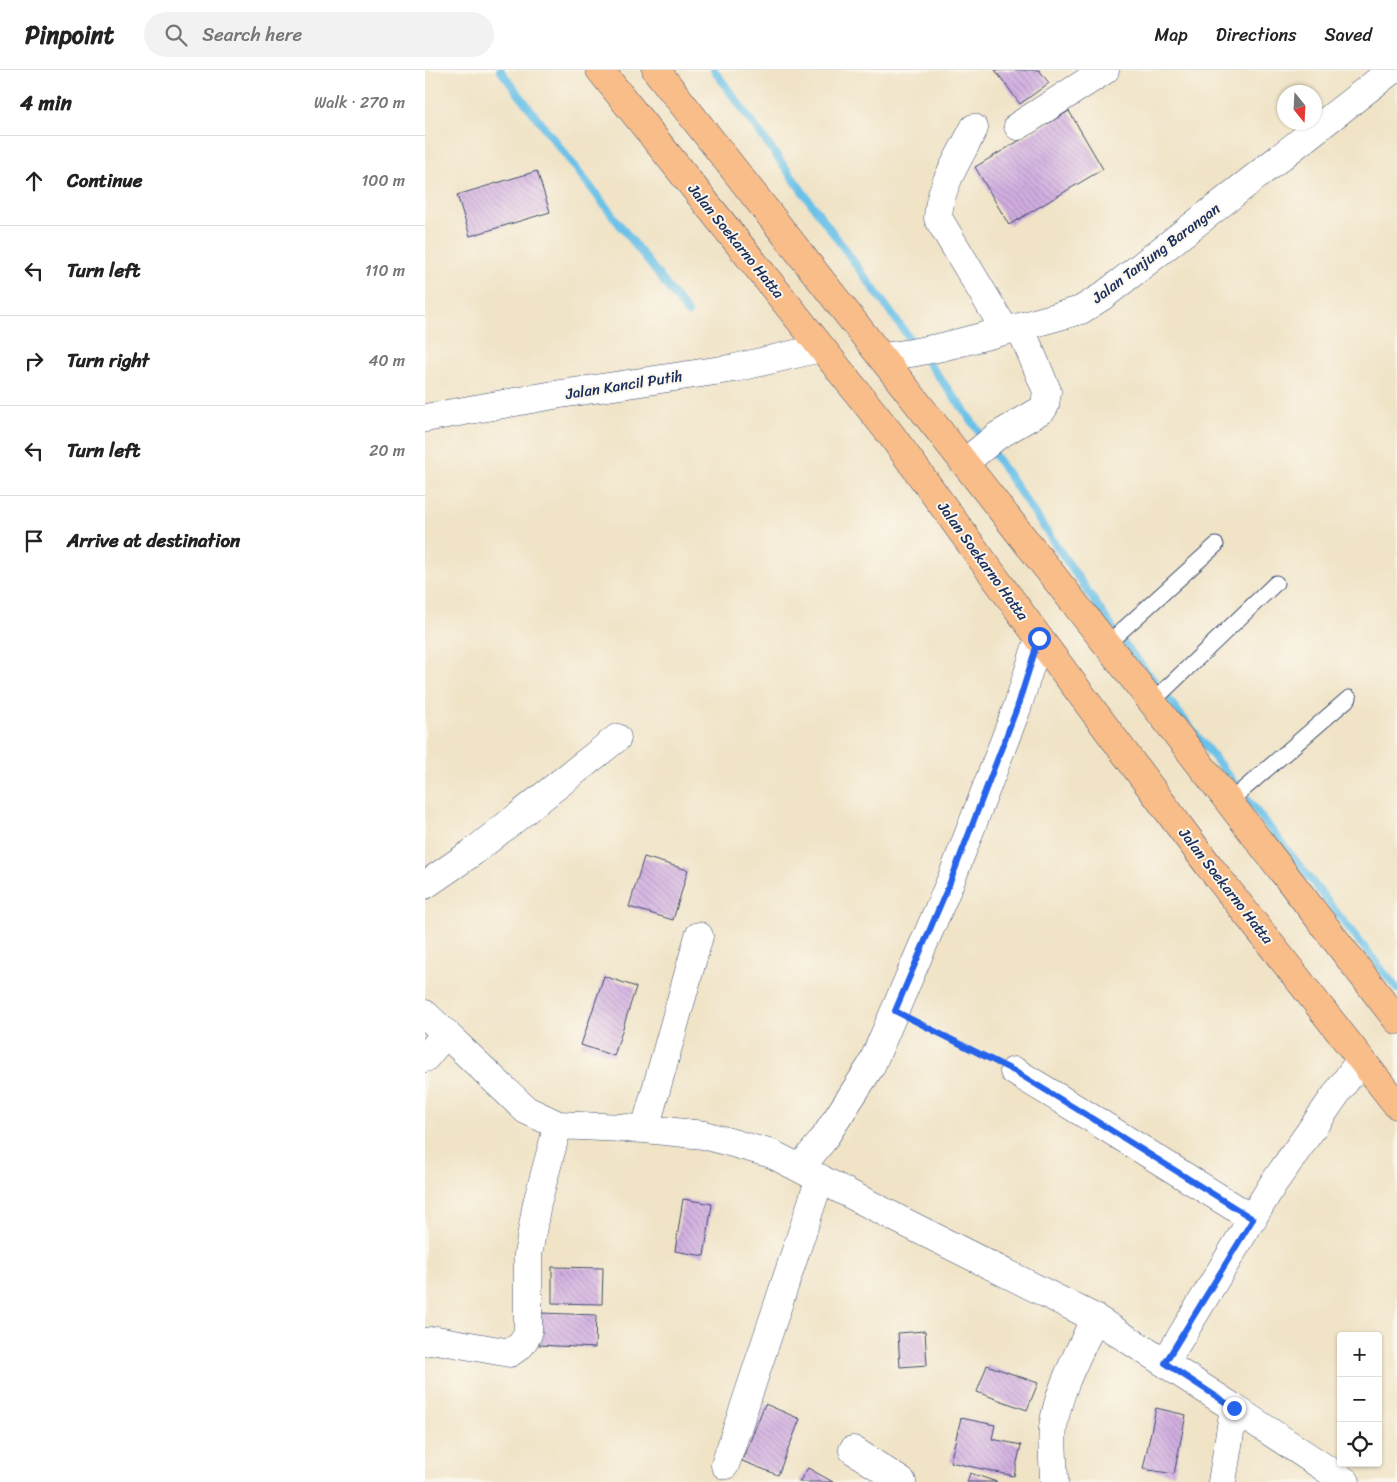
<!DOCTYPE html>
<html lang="en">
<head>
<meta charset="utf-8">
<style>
  :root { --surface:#fff; --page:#f2f2f2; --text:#222; --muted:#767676; --line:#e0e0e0 }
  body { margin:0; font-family:Sriracha,sans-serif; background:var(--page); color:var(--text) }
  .controls { position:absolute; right:15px; bottom:15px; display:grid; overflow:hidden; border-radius:5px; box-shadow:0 1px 4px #0004 }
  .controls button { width:45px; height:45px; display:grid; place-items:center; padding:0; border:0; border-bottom:1px solid var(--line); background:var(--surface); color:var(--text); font:25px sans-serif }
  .compass { position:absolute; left:852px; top:15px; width:45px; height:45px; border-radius:50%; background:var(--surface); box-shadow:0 1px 4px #0004; rotate:162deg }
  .stop { position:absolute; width:15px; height:15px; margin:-11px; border:4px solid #2563eb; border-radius:50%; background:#fff }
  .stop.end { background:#2563eb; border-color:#fff; box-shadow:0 1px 5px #0008 }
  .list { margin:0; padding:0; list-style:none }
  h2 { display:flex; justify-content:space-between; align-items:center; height:65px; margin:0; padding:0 20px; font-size:21px }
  h2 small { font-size:16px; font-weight:400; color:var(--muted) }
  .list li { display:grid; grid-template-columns:32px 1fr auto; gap:15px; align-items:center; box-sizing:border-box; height:90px; padding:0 20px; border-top:1px solid var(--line) }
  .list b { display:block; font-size:19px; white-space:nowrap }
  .list em { font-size:16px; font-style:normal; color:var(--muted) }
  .icon { flex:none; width:28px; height:28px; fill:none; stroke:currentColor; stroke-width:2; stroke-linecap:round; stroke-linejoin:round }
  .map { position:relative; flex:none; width:972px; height:1412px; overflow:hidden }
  header { display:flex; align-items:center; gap:30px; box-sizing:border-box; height:70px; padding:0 25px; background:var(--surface); border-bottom:1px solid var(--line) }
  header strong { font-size:24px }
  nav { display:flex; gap:28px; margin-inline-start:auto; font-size:18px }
  .search { width:350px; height:45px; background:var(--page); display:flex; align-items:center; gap:12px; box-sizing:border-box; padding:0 18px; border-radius:28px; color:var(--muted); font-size:19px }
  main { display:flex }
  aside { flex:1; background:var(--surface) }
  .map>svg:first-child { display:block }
</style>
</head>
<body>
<header>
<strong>Pinpoint</strong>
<div class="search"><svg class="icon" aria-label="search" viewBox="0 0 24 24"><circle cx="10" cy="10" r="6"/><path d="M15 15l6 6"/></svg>Search here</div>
<nav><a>Map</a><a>Directions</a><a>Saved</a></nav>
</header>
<main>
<aside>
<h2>4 min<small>Walk · 270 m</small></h2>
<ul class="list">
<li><svg class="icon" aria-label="ahead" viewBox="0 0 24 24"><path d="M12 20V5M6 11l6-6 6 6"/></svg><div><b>Continue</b></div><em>100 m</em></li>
<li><svg class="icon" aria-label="left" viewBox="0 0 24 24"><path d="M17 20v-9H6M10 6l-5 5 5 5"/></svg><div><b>Turn left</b></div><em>110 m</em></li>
<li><svg class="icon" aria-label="right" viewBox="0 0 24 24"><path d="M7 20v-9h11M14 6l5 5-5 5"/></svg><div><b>Turn right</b></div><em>40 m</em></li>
<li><svg class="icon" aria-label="left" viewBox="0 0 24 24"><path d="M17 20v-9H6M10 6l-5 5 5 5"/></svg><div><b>Turn left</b></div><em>20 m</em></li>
<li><svg class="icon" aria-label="arrive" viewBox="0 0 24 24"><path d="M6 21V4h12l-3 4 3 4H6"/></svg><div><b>Arrive at destination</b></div></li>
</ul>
</aside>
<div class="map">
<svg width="972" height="1412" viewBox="0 0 972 1412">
  <defs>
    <pattern id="building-back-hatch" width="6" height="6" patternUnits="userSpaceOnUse" patternTransform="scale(1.25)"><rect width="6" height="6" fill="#d2aee1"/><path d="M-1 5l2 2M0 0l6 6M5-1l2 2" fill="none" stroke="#aa8eba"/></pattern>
  </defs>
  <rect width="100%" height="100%" fill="#fbf7ec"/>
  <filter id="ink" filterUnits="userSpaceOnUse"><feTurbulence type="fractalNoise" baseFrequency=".02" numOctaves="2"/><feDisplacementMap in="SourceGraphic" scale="10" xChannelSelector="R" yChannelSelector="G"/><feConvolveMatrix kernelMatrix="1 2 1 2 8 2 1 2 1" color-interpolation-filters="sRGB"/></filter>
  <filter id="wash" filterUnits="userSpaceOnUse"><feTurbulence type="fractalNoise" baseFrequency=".0096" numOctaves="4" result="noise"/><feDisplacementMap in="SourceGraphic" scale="20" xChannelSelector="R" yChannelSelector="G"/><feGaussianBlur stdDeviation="1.12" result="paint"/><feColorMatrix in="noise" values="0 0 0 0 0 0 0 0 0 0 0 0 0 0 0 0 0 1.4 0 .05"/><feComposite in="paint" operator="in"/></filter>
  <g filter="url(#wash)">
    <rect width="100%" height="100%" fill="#f0e3c6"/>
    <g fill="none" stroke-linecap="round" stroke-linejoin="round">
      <path stroke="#6bc1e8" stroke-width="8" d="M75 0 263 243
        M289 0 491 277
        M498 286 539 340 691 563 972 919"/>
    </g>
    <g id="blocks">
      <path fill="url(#building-back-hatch)" d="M570 0H614L624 13 595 34Z
        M644 41 678 99 584 155 550 97Z
        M112 101 125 142 45 166 32 125Z
        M219 787 263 800 248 850 204 837Z
        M179 906 211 917 189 986 156 975Z
        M258 1129 287 1134 279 1186 250 1181Z
        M127 1197 178 1198 177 1234 127 1233Z
        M116 1243 171 1245 170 1278 114 1275Z
        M500 1261 502 1295 475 1297 473 1263Z
        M562 1295 613 1313 602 1340 552 1322Z
        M340 1334 375 1349 353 1405 317 1391Z
        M731 1338 761 1345 749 1404 718 1399Z
        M536 1348 570 1355 567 1369 596 1375 589 1406 525 1392Z
        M383 1398 408 1412H374Z
        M545 1403 572 1412H542Z"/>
    </g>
  </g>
  <g filter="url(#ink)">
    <use href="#blocks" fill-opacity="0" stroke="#3b4a6e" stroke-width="1"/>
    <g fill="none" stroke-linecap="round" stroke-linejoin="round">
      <g stroke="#3b4a6e" stroke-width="17">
        <path id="lane" d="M682 574 791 475
          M727 632 851 513
          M805 734 813 724 924 628"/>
      </g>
      <g stroke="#3b4a6e" stroke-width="29">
        <path id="street" d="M593 56 680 0
          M549 58C535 87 514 116 513 148L580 260
          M457 287 486 283 517 277 595 257 656 240 678 226 967 0
          M0 348 129 325 310 298 396 278
          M539 393 572 366 618 339 620 335 622 321 595 257
          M0 815 48 782 192 668
          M0 944 101 1040 133 1055 220 1059 279 1065 347 1084 473 1149 670 1248 809 1338 797 1412
          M0 988 21 963
          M589 1001 668 1049 828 1149
          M220 1059 274 866
          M375 1098 398 1070 446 996 526 810 592 638 614 568
          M0 1272 12 1270 85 1283 96 1275 103 1264V1185L112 1133 133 1055
          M740 1293 848 1114 936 989
          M809 1338 921 1412
          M428 1380 477 1412
          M300 1395 395 1108
          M629 1412C629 1395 626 1375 628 1358 633 1319 654 1283 670 1248"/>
      </g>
      <g stroke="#3b4a6e" stroke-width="29">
        <path id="highway" d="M175 0 467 366 614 568 784 796 972 1035
          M231 0 727 632 972 950"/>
      </g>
      <path stroke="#3b4a6e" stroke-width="3" stroke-dasharray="1 4" stroke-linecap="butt" d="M492 952 567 990"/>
      <use href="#lane" stroke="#fff" stroke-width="15"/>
      <use href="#street" stroke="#fff" stroke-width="28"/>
      <use href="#highway" stroke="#f8bd89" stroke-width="28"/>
    </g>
  </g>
  <g fill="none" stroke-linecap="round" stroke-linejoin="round" filter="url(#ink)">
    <path stroke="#2563eb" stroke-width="6" d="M614 568 592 638 526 810 470 941 589 1001 668 1049 828 1149 740 1293 809 1338"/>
  </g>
  <g text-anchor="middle" stroke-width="4" stroke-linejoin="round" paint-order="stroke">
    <g font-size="15" fill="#1b2f5e" stroke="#fbf7ec">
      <text transform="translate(311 171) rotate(51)" y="5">Jalan Soekarno Hatta</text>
      <text transform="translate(731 183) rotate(-37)" y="5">Jalan Tanjung Barangan</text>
      <text transform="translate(199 315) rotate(-9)" y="5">Jalan Kancil Putih</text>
      <text transform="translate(558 491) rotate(54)" y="5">Jalan Soekarno Hatta</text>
      <text transform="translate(801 816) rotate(52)" y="5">Jalan Soekarno Hatta</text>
    </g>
  </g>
</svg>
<div class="controls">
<button>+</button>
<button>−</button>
<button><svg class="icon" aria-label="locate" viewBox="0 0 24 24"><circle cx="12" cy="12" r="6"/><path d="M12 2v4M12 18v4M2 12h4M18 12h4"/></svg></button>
</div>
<svg class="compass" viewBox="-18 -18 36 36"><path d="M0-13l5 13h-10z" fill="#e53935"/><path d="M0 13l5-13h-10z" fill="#767676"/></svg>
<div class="stop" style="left:614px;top:568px"></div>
<div class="stop end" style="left:809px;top:1338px"></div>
</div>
</main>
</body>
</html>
